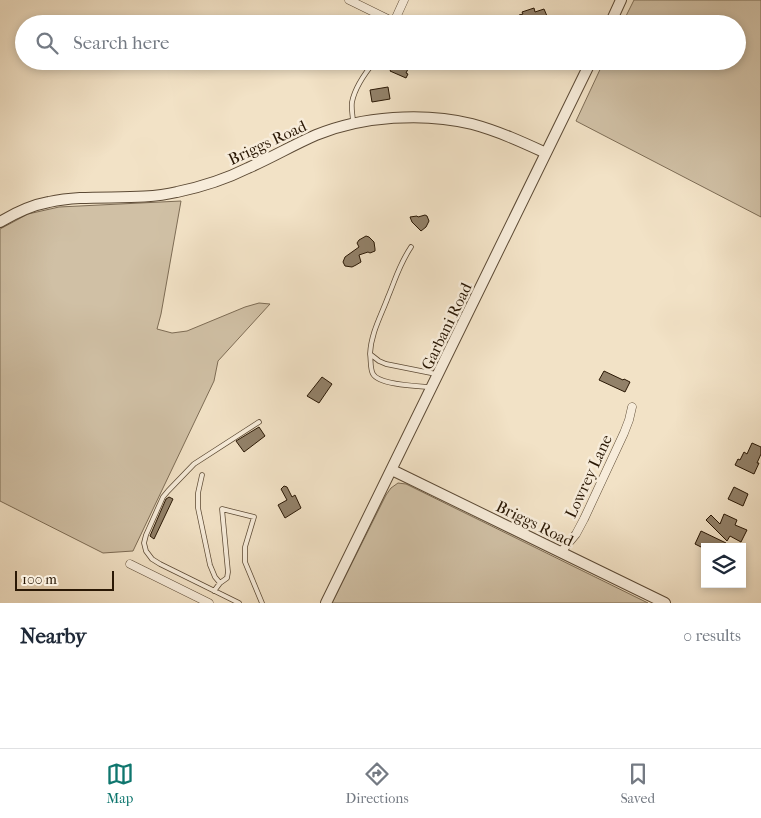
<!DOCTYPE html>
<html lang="en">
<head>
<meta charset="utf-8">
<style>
  :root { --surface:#fff; --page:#f6f6f7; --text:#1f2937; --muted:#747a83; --line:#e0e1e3; --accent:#0f766e }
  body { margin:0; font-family:"IM FELL French Canon",serif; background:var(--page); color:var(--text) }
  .controls { position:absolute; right:15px; bottom:15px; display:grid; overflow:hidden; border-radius:0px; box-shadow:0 2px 8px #0003 }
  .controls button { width:45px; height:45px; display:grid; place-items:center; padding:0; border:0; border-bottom:1px solid var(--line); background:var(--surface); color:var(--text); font:25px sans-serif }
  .scale { position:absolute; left:15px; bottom:12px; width:99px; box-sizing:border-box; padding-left:5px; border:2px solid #2a1805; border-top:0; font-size:14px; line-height:18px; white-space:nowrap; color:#2a1805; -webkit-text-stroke:4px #f7ecda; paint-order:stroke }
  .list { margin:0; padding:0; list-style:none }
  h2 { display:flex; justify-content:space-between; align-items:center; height:65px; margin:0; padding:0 20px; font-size:21px }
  h2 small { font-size:16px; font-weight:400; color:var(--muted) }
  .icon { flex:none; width:28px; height:28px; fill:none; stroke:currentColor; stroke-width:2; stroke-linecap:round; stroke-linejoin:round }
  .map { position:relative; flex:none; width:761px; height:603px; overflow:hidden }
  .search { position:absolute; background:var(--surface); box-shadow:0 2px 8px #0003; left:15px; right:15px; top:15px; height:55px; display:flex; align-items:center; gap:12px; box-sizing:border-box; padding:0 18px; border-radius:28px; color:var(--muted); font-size:19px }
  .sheet { height:145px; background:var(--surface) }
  nav { display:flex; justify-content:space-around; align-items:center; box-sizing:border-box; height:70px; border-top:1px solid var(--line); background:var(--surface); font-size:14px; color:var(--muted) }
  nav a { display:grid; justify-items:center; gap:2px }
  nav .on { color:var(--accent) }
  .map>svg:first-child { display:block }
</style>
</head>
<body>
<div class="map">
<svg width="761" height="603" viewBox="0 0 761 603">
  <rect width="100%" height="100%" fill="#f2e2c6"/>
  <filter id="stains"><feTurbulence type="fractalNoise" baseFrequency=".004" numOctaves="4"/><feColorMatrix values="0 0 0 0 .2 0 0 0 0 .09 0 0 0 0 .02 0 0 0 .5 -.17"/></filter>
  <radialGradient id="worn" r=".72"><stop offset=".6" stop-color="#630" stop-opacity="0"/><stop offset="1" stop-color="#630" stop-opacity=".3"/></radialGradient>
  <path fill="#d0c0a5" stroke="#7d6c55" d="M634 0H761V217L576 121 604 61H737V24H622Z
    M181 201 161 314 157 329 172 333 187 331 245 307 259 303 270 304 218 361 214 381 133 551 103 553 0 501V229L28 214 59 207Z
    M398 483 406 484 648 603H332L386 495 391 488Z"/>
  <path fill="#928169" stroke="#2a1805" d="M534 8 535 12 544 9 547 16 543 18V19L537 21V20L522 24 519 15 523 14 522 12Z
    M395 61H412L406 73 408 74 406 78 390 71Z
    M388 87 390 99 372 102 370 90Z
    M425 215 427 216 429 221 426 227 421 231 412 222 410 217 417 216 418 217Z
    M366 236 369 237 374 242 375 249V251L370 253 368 252 359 255 361 262 356 265 352 267 345 266 343 262 345 257 359 247 357 243 359 240Z
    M604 371 623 380 624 379 630 382 625 392 599 380Z
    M322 377 332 384 319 403 307 396Z
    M259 427 265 436 244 452 236 441Z
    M752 443 761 447V454L757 463H759L754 474 735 465 738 459 740 460 744 452 747 454Z
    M284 486 287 487 292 497 295 495 301 508 285 518 278 505 287 500 281 489Z
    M734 487 748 494 743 506 728 499Z
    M169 497 173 499 154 539 150 536 166 499Z
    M724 514 737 520 735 525 747 530 741 542 730 536 727 541 706 520 711 515 720 524Z
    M701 531 726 543 724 547H704L703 548 695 544Z"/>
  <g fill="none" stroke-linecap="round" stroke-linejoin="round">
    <g stroke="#5c4a35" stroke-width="5.5">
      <path id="service" d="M353 122C353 116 351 109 352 102 355 87 365 73 375 61
        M411 247C399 265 396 278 388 297 381 316 371 333 370 354L379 361 386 364 436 374
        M370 354C371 360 370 369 373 374 379 385 417 386 430 387
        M202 475 198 493V508L210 565 215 577 220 583
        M214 591 220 583 227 578 228 572 222 509 254 517 245 547V562L262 603
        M239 603 160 564 152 559 146 551 144 543 146 535 163 497 168 491 194 464 259 422"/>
    </g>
    <g stroke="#5c4a35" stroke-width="9">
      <path id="minor" d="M349 0 394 22 404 0
        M561 552 576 534 584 519 624 433 629 420 632 407
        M130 564 209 603"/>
    </g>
    <g stroke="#5c4a35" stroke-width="12">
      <path id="tertiary" d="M610 24 621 0
        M0 222C15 213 32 205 49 202 91 193 135 202 177 192 201 187 226 179 248 168 271 158 293 145 316 135 362 116 424 112 472 124 498 131 522 142 546 153
        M392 470 665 603
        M326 603 591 61"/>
    </g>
    <use href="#service" stroke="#f7ecda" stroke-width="4"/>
    <use href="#minor" stroke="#f7ecda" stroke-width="8"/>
    <use href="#tertiary" stroke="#f7ecda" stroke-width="10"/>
  </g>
  <g text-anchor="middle" stroke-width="5" stroke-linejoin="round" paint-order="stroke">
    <g font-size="16" fill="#2a1805" stroke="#f7ecda">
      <text transform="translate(267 142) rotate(-25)" y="6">Briggs Road</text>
      <text transform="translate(446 326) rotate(-64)" y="6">Garbani Road</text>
      <text transform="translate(588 476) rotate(-65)" y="6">Lowrey Lane</text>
      <text transform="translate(535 523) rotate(26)" y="6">Briggs Road</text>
    </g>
  </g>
  <rect width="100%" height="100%" filter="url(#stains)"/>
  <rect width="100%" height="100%" fill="url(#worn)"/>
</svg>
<div class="controls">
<button><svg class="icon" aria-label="layers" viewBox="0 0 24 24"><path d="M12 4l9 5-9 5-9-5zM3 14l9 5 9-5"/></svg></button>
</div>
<div class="scale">100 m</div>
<div class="search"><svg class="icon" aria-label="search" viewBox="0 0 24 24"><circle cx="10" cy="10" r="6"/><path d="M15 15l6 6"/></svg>Search here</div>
</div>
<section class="sheet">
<h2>Nearby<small>0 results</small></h2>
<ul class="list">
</ul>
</section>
<nav>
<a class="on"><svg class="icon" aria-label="map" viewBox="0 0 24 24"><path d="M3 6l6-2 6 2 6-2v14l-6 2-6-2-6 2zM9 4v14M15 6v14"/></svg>Map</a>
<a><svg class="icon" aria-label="directions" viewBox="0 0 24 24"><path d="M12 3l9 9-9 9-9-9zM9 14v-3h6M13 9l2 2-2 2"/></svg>Directions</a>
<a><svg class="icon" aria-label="saved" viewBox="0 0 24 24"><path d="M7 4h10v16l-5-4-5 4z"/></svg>Saved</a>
</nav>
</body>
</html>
